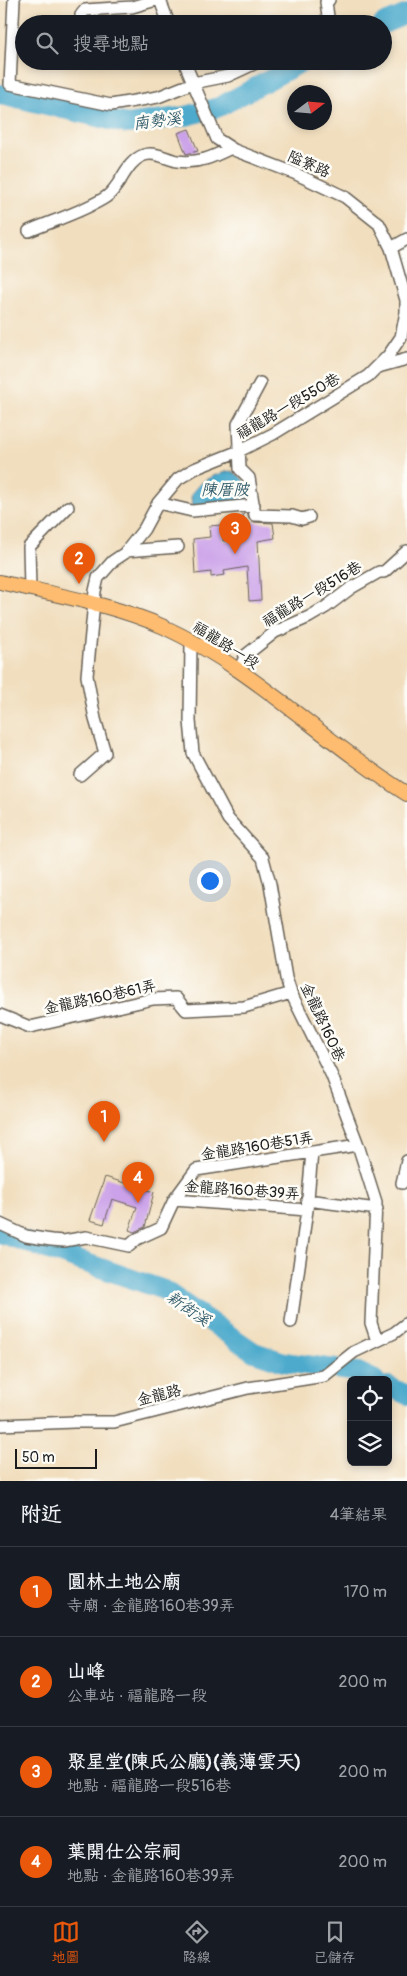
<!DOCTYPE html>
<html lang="zh-TW">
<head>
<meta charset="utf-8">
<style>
  :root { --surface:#171b24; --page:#20242c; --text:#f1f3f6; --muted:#9ea1a6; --line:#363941; --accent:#ea580c }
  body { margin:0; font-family:Pangolin,"LXGW WenKai TC",sans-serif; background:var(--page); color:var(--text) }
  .controls { position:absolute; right:15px; bottom:15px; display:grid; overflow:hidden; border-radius:8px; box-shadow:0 2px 8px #0003 }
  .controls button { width:45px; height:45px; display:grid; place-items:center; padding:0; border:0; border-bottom:1px solid var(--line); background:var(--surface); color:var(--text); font:25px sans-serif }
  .compass { position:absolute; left:287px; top:85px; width:45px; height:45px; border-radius:50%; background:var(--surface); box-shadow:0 2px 8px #0003; rotate:74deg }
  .scale { position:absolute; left:15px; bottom:12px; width:82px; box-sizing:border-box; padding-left:5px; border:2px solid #1c1c1c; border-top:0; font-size:14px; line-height:18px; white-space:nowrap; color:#1c1c1c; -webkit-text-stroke:4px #fdfcf7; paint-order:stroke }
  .you { position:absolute; left:209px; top:880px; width:18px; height:18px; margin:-12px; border:4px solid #fff; border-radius:50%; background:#1a73e8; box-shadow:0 0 0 8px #1a73e833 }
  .badge { display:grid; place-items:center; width:32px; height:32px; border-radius:50%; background:var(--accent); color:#fff; font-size:16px; font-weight:700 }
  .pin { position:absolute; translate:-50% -41px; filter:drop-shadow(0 1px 2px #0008) }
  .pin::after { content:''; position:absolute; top:26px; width:18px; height:15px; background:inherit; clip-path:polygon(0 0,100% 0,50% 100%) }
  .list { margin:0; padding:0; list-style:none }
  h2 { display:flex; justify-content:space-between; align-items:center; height:65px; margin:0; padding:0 20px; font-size:21px }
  h2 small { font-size:16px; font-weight:400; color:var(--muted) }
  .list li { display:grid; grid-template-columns:32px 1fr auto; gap:15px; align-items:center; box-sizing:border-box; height:90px; padding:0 20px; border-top:1px solid var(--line) }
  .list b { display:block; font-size:19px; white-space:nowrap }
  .list p { margin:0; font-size:16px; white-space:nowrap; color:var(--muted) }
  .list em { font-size:16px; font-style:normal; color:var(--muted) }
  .icon { flex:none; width:28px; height:28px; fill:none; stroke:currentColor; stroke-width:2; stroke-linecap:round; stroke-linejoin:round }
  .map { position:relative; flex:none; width:407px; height:1481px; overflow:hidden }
  .search { position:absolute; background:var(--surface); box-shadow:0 2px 8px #0003; left:15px; right:15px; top:15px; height:55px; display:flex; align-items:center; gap:12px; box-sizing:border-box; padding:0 18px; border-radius:28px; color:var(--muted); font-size:19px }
  .sheet { height:425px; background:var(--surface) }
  nav { display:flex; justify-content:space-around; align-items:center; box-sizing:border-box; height:70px; border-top:1px solid var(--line); background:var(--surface); font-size:14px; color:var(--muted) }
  nav a { display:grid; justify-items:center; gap:2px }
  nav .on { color:var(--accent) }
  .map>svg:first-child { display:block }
</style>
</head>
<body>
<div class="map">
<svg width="407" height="1481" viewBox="0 0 407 1481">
  <rect width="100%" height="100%" fill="#fdfcf7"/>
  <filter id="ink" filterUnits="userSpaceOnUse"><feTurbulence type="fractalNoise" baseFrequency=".02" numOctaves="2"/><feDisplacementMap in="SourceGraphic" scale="10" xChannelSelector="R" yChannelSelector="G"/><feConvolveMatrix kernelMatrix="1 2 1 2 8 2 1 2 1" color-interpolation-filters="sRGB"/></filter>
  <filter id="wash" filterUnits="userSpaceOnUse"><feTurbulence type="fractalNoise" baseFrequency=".0096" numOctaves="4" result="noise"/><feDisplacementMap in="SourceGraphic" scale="20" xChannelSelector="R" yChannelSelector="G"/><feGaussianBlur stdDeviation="1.12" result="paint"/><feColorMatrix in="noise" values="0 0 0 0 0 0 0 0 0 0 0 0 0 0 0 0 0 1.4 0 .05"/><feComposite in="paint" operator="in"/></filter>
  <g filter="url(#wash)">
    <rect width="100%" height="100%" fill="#f1debe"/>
    <path fill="#4daacc" stroke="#346374" d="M231 471C248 479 246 486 249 503L192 508 191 495C199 480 215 474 231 471Z"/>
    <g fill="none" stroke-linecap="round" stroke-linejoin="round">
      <path stroke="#4daacc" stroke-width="20" d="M383 24 407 14
        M0 94 127 124 186 116 219 107 304 61
        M0 1233 164 1290 254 1352 284 1362 358 1372 375 1380
        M388 1386 407 1395"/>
    </g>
    <g id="blocks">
      <path fill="#cba1e9" d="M189 129 198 151 186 154 178 133Z
        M247 513 249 519 252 522 273 523 275 538 258 541 261 600 249 601 247 567 224 571 225 575 211 577V572L195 574 193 539 210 537 209 526 222 525 223 541 245 538 243 514Z
        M105 1177 154 1192 145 1227 134 1232 129 1230 137 1207 112 1199 104 1224 90 1220Z"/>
    </g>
  </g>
  <g filter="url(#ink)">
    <use href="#blocks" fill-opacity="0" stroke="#676055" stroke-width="1"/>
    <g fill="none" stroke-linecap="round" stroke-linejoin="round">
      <g stroke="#676055" stroke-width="14">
        <path id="minor" d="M14 0 10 84 111 105 158 97 193 83 228 76 260 61
          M160 0 169 24
          M83 24 81 15 85 10 132 7 156 0
          M329 24 326 2 329 0
          M29 231C52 221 85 211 106 197 121 187 125 162 144 155 155 151 166 159 177 161 198 164 213 157 231 148
          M391 248 407 239
          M378 367 407 359
          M260 383 238 424 240 469 249 478 255 515 292 516 302 519 309 517
          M158 503 192 511 254 505
          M126 551 178 547
          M30 589 29 547 68 507
          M191 643 190 721 193 753 228 819 263 858 270 884 286 978 291 993 332 1076 358 1145 376 1202 371 1323 377 1341
          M239 670 246 655 275 632 309 617 326 607 351 588 379 572H384L407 551
          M80 775 105 753 95 719 87 676 95 591 98 578 113 561 125 553 144 529 158 503 178 479 194 469 239 451 273 434 368 376 388 356 401 337 406 312V300L391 248 379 224 345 197 294 173 234 150 217 139 184 61
          M0 1015 30 1027 153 999 176 998 186 1010 244 1007 291 993
          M402 1183 407 1161
          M174 1200 307 1210
          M307 1200 377 1209
          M0 1224 26 1236 51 1240 64 1241 86 1237 129 1246 137 1239 161 1228 174 1200 196 1170 358 1145
          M291 1322 307 1210 312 1152
          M0 1425 74 1422H114L248 1388 324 1376 354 1352 394 1333 407 1323"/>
      </g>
      <g stroke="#676055" stroke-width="16">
        <path id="major" d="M0 582C55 595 112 604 164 627 253 668 324 742 407 794"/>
      </g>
      <use href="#minor" stroke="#fff" stroke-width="11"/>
      <use href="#major" stroke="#fdbc70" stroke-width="14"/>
    </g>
  </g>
  <g text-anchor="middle" stroke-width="5" stroke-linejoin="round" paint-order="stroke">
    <g font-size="15" fill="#1c1c1c" stroke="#fdfcf7">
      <text transform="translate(309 164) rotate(24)" y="5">隘寮路</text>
      <text transform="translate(288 406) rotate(-30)" y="5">福龍路一段550巷</text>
      <text transform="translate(312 594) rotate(-31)" y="5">福龍路一段516巷</text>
      <text transform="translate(226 645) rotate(32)" y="5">福龍路一段</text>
      <text transform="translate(100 997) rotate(-12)" y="5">金龍路160巷61弄</text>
      <text transform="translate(323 1022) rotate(65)" y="5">金龍路160巷</text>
      <text transform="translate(257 1146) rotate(-9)" y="5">金龍路160巷51弄</text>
      <text transform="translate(242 1190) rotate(4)" y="5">金龍路160巷39弄</text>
      <text transform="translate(159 1395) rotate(-14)" y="5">金龍路</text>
    </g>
    <g font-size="16" font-style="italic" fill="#325c6b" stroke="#fdfcf7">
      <text transform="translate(157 120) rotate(-7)" y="6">南勢溪</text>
      <text x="225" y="495">陳厝陂</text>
      <text transform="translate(189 1308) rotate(34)" y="6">新街溪</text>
    </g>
  </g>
</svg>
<div class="controls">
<button><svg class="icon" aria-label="locate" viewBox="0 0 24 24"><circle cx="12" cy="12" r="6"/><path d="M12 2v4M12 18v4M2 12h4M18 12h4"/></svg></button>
<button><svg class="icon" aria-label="layers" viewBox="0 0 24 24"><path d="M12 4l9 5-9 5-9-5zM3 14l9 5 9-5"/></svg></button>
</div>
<svg class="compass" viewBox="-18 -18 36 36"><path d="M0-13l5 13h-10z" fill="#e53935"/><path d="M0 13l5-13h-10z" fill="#9ea1a6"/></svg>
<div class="scale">50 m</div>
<div class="you"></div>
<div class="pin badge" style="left:104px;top:1142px">1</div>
<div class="pin badge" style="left:79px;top:584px">2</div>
<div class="pin badge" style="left:235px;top:554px">3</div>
<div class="pin badge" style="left:138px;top:1203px">4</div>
<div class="search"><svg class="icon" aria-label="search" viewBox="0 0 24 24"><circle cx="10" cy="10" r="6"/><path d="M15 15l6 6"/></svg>搜尋地點</div>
</div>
<section class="sheet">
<h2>附近<small>4筆結果</small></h2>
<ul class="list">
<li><span class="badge">1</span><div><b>圓林土地公廟</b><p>寺廟 · 金龍路160巷39弄</p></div><em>170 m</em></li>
<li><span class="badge">2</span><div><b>山峰</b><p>公車站 · 福龍路一段</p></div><em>200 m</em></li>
<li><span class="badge">3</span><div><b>聚星堂(陳氏公廳)(義薄雲天)</b><p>地點 · 福龍路一段516巷</p></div><em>200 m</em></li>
<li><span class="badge">4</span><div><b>葉開仕公宗祠</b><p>地點 · 金龍路160巷39弄</p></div><em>200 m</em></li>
</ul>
</section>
<nav>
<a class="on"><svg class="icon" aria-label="map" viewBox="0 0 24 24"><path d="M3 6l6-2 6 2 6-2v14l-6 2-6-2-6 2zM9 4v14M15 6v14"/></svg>地圖</a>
<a><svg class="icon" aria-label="directions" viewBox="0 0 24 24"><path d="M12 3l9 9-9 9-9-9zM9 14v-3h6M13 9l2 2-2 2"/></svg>路線</a>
<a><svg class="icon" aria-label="saved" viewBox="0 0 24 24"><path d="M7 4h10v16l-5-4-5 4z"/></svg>已儲存</a>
</nav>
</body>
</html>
